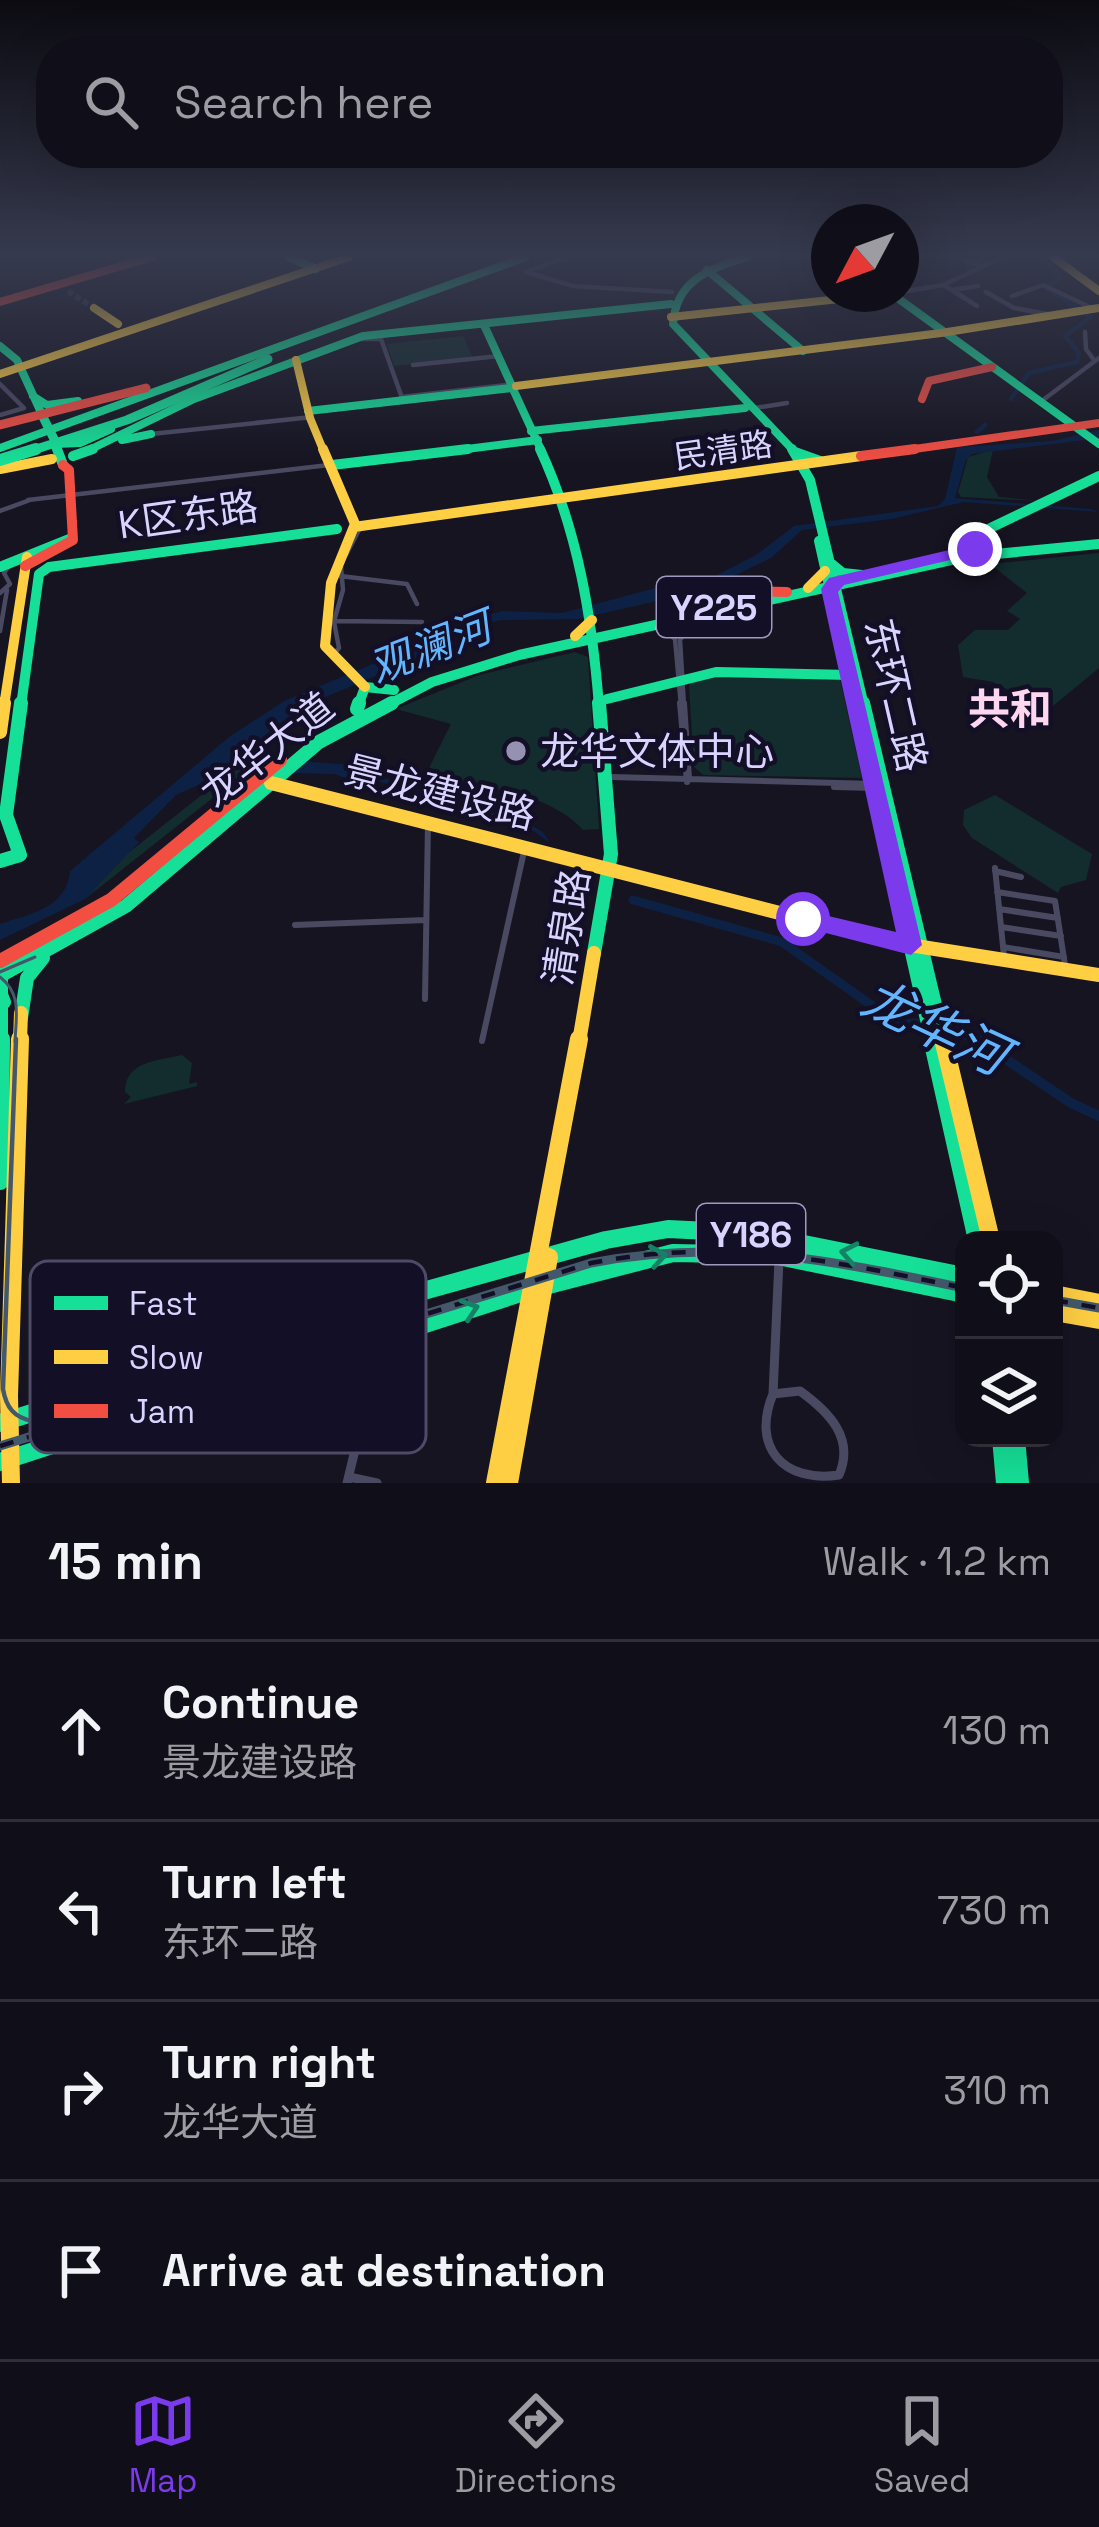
<!DOCTYPE html>
<html lang="en">
<head>
<meta charset="utf-8">
<style>
  :root { --surface:#100f19; --page:#1e1d26; --text:#f1f3f6; --muted:#9c9ca2; --line:#302f38; --accent:#7c3aed }
  body { margin:0; font-family:"Space Grotesk","Noto Sans SC",sans-serif; background:var(--page); color:var(--text) }
  .controls { position:absolute; right:36px; bottom:36px; display:grid; overflow:hidden; border-radius:24px; box-shadow:0 12px 48px #0002 }
  .controls button { width:108px; height:108px; display:grid; place-items:center; padding:0; border:0; border-bottom:3px solid var(--line); background:var(--surface); color:var(--text); font:60px sans-serif }
  .compass { position:absolute; left:811px; top:204px; width:108px; height:108px; border-radius:50%; background:var(--surface); box-shadow:0 12px 48px #0002; rotate:229deg }
  .stop { position:absolute; width:36px; height:36px; margin:-27px; border:9px solid #7c3aed; border-radius:50%; background:#fff }
  .stop.end { background:#7c3aed; border-color:#fff; box-shadow:0 3px 12px #0008 }
  .list { margin:0; padding:0; list-style:none }
  h2 { display:flex; justify-content:space-between; align-items:center; height:156px; margin:0; padding:0 48px; font-size:51px }
  h2 small { font-size:39px; font-weight:400; color:var(--muted) }
  .list li { display:grid; grid-template-columns:78px 1fr auto; gap:36px; align-items:center; box-sizing:border-box; height:180px; padding:0 48px; border-top:3px solid var(--line) }
  .list b { display:block; font-size:45px; white-space:nowrap }
  .list p { margin:0; font-size:39px; white-space:nowrap; color:var(--muted) }
  .list em { font-size:39px; font-style:normal; color:var(--muted) }
  .icon { flex:none; width:66px; height:66px; fill:none; stroke:currentColor; stroke-width:2; stroke-linecap:round; stroke-linejoin:round }
  .map { position:relative; flex:none; width:1099px; height:1483px; overflow:hidden }
  .search { position:absolute; background:var(--surface); box-shadow:0 12px 48px #0002; left:36px; right:36px; top:36px; height:132px; display:flex; align-items:center; gap:30px; box-sizing:border-box; padding:0 42px; border-radius:48px; color:var(--muted); font-size:45px }
  .sheet { height:876px; background:var(--surface) }
  nav { display:flex; justify-content:space-around; align-items:center; box-sizing:border-box; height:168px; border-top:3px solid var(--line); background:var(--surface); font-size:33px; color:var(--muted) }
  nav a { display:grid; justify-items:center; gap:6px }
  nav .on { color:var(--accent) }
  .map>svg:first-child { display:block }
</style>
</head>
<body>
<div class="map">
<svg width="1099" height="1483" viewBox="0 0 1099 1483">
  <rect width="100%" height="100%" fill="#161421"/>
  <path fill="#132c2d" d="M463 336 473 358 394 366 387 344Z
    M993 450 987 477 999 497 1040 501 961 497 958 492 968 457Z
    M1099 553V668L1048 710 993 682 963 677 958 645 975 630H1008L1020 619 1007 611 1027 593 990 564Z
    M575 652 588 657 599 829 583 830C550 794 496 790 450 778L447 783 424 778 451 724 396 709 479 675Z
    M716 676 840 679 862 778 703 775 694 767 689 685 694 679Z
    M236 768 248 770 85 899 123 857Z
    M995 795 1092 854 1086 880 1061 887 1058 893 972 838 963 825 964 810Z
    M182 1055 192 1063 189 1084 197 1082V1086L124 1104 131 1097 125 1092C125 1061 157 1061 182 1055Z"/>
  <path fill="#0d2144" d="M1099 430V437L1085 440 972 454 966 460 955 498 1090 509 1099 512 964 502 891 519 802 530 771 558 705 590 578 619 502 620 475 625 418 658 309 704 265 736 253 753 258 758 352 765 422 794 525 822 543 832 550 843 527 826 364 777 358 782 334 774 247 772 238 767 176 795 134 838 139 842 85 899 0 940V924C30 914 67 908 70 871L229 737 284 701 428 641 454 625 502 611 562 613 659 587 705 581 756 555 794 526 938 506 945 499 957 447 1053 441Z"/>
  <g fill="none" stroke-linecap="round" stroke-linejoin="round">
    <path stroke="#0d2144" stroke-width="3" d="M0 257V265"/>
    <path stroke="#0d2144" stroke-width="4.5" d="M1011 399 1029 373 1077 362 1079 353 1065 336 1091 317 1046 288 1061 277 1040 257
      M977 432 985 425"/>
    <path stroke="#0d2144" stroke-width="9" d="M633 900 782 942 881 1012 908 1023 940 1024 981 1042"/>
    <path stroke="#0d2144" stroke-width="10" d="M976 1039 1071 1103 1099 1116"/>
    <path stroke="#333142" stroke-width="6" stroke-dasharray="6 3" stroke-linecap="butt" d="M68 291 94 308"/>
    <path stroke="#4a4962" stroke-width="4.5" d="M566 257 526 272 573 286 672 292
      M954 257 979 265
      M944 285 977 306
      M952 290 978 286
      M901 292 943 285 1003 257
      M986 292 1014 308 1053 315
      M1012 296 1043 285 1094 309
      M1085 332 1086 349 1094 360
      M353 339H381L401 395
      M413 365 499 356
      M0 384 24 408 0 415
      M401 397 506 385
      M1043 400 1099 358
      M755 408 787 403
      M151 434 312 417
      M28 500 329 465
      M0 511 30 500
      M346 555 359 530
      M341 567 343 590 334 621 422 622
      M340 576 407 584 417 604
      M0 593 10 584 4 573 9 566
      M334 622 339 648 334 654
      M663 629 675 639 681 706
      M0 631 7 590
      M684 706 680 640 688 628"/>
    <path stroke="#4a4962" stroke-width="6" d="M680 703 687 782
      M684 703 689 778
      M611 777 875 784
      M834 787 875 788
      M995 868 1004 956
      M995 871 1021 877
      M997 892 1055 901 1065 965
      M999 909 1058 918
      M295 925 426 920
      M1001 927 1061 936
      M1003 947 1064 957
      M425 999 428 823
      M482 1041 525 847"/>
    <path stroke="#4a4962" stroke-width="9" d="M800 1391C829 1412 855 1438 839 1475 783 1483 751 1447 773 1394Z
      M773 1394 779 1260
      M349 1477 377 1483
      M347 1483 390 1306"/>
    <path stroke="#16e098" stroke-width="8" d="M289 257 316 269
      M747 257C709 269 676 280 673 324L795 452
      M707 270 803 351
      M892 294 1099 444
      M484 325 512 386
      M0 346 17 360 44 419
      M513 389 542 452
      M33 396 47 405 78 401
      M308 411 511 388
      M531 431 745 408
      M54 439 58 452
      M122 440 151 434
      M56 444 80 443 111 429
      M0 448 526 257
      M85 452 194 399 363 336 671 304
      M443 452 538 440"/>
    <path stroke="#16e098" stroke-width="10" d="M57 449 63 465
      M540 449C578 531 592 617 599 706
      M792 449 810 480 864 706
      M795 452 820 461
      M73 456 93 449
      M332 465 468 449
      M819 541 856 706
      M975 549 971 545 980 533 1099 476
      M832 564 843 573 862 575
      M0 567 72 538
      M607 699 716 672 849 675
      M21 706 39 574 49 567 337 529
      M358 706 365 687 394 690
      M386 706 432 682 519 655 965 557 1099 544"/>
    <path stroke="#16e098" stroke-width="14" d="M856 703 932 1042
      M863 703 942 1034
      M357 709 359 703
      M0 861 20 855 6 815 21 703
      M594 953 611 854 599 703
      M0 976 126 906 319 742 392 703
      M0 992 4 1002
      M21 1018 27 978 43 958
      M1 1042V970"/>
    <path stroke="#16e098" stroke-width="18" d="M932 1039 977 1240
      M0 1181 1 1039
      M0 1423 391 1300 606 1240 668 1229 749 1233 964 1276
      M1001 1438 1005 1483
      M1016 1438 1020 1483
      M0 1462 533 1289 673 1253 773 1255 964 1294"/>
    <path stroke="#ffcf43" stroke-width="8" d="M1053 257 1099 291
      M94 308 118 324
      M671 317 887 294
      M296 360 310 418 324 452
      M0 374 349 257
      M516 386 941 333 1099 308"/>
    <path stroke="#ffcf43" stroke-width="10" d="M323 449 355 524 331 583 325 646 365 687
      M0 469 52 459
      M354 527 861 456
      M808 588 825 571
      M660 628 728 620 764 606
      M575 636 592 620
      M4 706 27 557"/>
    <path stroke="#ffcf43" stroke-width="14" d="M0 732 4 703
      M271 783 897 943 1099 975
      M942 1034 944 1042
      M20 1042 21 1013
      M579 1042 594 953"/>
    <path stroke="#ffcf43" stroke-width="18" d="M943 1039 991 1240
      M1054 1294 1099 1303
      M1054 1312 1099 1320
      M11 1483 9 1396 20 1039
      M495 1483 579 1039
      M509 1483 549 1257"/>
    <path stroke="#f24e42" stroke-width="8" d="M0 302 152 257
      M922 399 929 381 992 367
      M893 452 1099 423"/>
    <path stroke="#f24e42" stroke-width="10" d="M861 456 915 449
      M25 566 73 540 69 470 63 465
      M680 615 744 591 787 592"/>
    <path stroke="#f24e42" stroke-width="14" d="M0 961 111 900 280 760"/>
    <path stroke="#43596b" stroke-width="3" d="M0 972 35 957
      M0 977C22 994 16 1016 15 1042"/>
    <path stroke="#43596b" stroke-width="4.5" d="M16 1039 3 1389C6 1407 14 1418 33 1421L190 1373"/>
    <g stroke="#43596b" stroke-width="9">
      <path id="rail" d="M1054 1300 1099 1308
        M0 1446 591 1263C724 1237 834 1261 964 1288"/>
    </g>
    <use href="#rail" stroke="#130f26" stroke-width="4.5" stroke-dasharray="14" stroke-linecap="butt"/>
    <path stroke="#16e098" stroke-width="9" d="M44 419 54 439
      M27 452 127 420 268 359"/>
    <path stroke="#16e098" stroke-width="12" d="M0 460 36 449"/>
    <path stroke="#f24e42" stroke-width="9" d="M0 425 146 388"/>
  </g>
  <defs><path id="oneway-chevron" d="M-2-3.5L2.5 0L-2 3.5" fill="none" stroke-width="1.6" stroke-linecap="round" stroke-linejoin="round" transform="scale(3)"/></defs>
  <g stroke="#158265">
    <use href="#oneway-chevron" transform="translate(849 1253) rotate(-169)"/>
    <use href="#oneway-chevron" transform="translate(658 1256) rotate(-9)"/>
    <use href="#oneway-chevron" transform="translate(470 1309) rotate(-18)"/>
  </g>
  <linearGradient id="sky" x2="0" y2="1"><stop stop-color="#0c0b12"/><stop offset="0.55" stop-color="#363a4e"/><stop offset="1" stop-color="#363a4e" stop-opacity="0"/></linearGradient>
  <rect width="1099" height="464" fill="url(#sky)"/>
  <path fill="#7c3aed" d="M975 544 983 549 980 553 844 585 838 592 922 945 911 955 795 925 792 919 803 910 896 932 821 589 829 578Z"/>
  <circle fill="#9591b1" stroke="#130f26" stroke-width="4.5" cx="516" cy="751" r="12"/>
  <g text-anchor="middle" stroke-width="9" stroke-linejoin="round" paint-order="stroke">
    <g font-size="33" fill="#d9d4ff" stroke="#130f26">
      <text transform="translate(723 450) rotate(-8)" y="12">民清路</text>
    </g>
    <g fill="#130f26" stroke="#9e99be" stroke-width="3">
      <rect x="657" y="577" width="114" height="60" rx="9"/>
      <rect x="697" y="1204" width="108" height="60" rx="9"/>
    </g>
    <g font-size="36" font-weight="bold" fill="#d9d4ff">
      <text x="714" y="620">Y225</text>
      <text x="751" y="1247">Y186</text>
    </g>
    <g font-size="39" fill="#d9d4ff" stroke="#130f26">
      <text transform="translate(188 515) rotate(-8)" y="14">K区东路</text>
      <text transform="translate(896 695) rotate(77)" y="14">东环二路</text>
      <text transform="translate(267 749) rotate(-38)" y="14">龙华大道</text>
      <text transform="translate(440 792) rotate(14)" y="14">景龙建设路</text>
      <text transform="translate(566 927) rotate(-81)" y="14">清泉路</text>
    </g>
    <g font-size="39" fill="#d9d4ff" stroke="#130f26" text-anchor="start">
      <text x="540" y="765">龙华文体中心</text>
    </g>
    <g font-size="42" font-style="italic" fill="#62b6ff" stroke="#130f26">
      <text transform="translate(430 647) rotate(-21)" y="15">观澜河</text>
    </g>
    <g font-size="42" font-weight="bold" fill="#ffd6f0" stroke="#130f26">
      <text x="1010" y="724">共和</text>
    </g>
    <g font-size="51" font-style="italic" fill="#62b6ff" stroke="#130f26">
      <text transform="translate(935 1027) rotate(25)" y="18">龙华河</text>
    </g>
  </g>
  <rect x="30" y="1261" width="396" height="192" rx="18" fill="#130f26" stroke="#4e4a67" stroke-width="3"/>
  <rect x="54" y="1296" width="54" height="14" fill="#16e098"/>
  <rect x="54" y="1350" width="54" height="14" fill="#ffcf43"/>
  <rect x="54" y="1404" width="54" height="14" fill="#f24e42"/>
  <g font-size="33" fill="#d9d4ff">
    <text x="129" y="1315">Fast</text>
    <text x="129" y="1369">Slow</text>
    <text x="129" y="1423">Jam</text>
  </g>
</svg>
<div class="controls">
<button><svg class="icon" aria-label="locate" viewBox="0 0 24 24"><circle cx="12" cy="12" r="6"/><path d="M12 2v4M12 18v4M2 12h4M18 12h4"/></svg></button>
<button><svg class="icon" aria-label="layers" viewBox="0 0 24 24"><path d="M12 4l9 5-9 5-9-5zM3 14l9 5 9-5"/></svg></button>
</div>
<svg class="compass" viewBox="-18 -18 36 36"><path d="M0-13l5 13h-10z" fill="#e53935"/><path d="M0 13l5-13h-10z" fill="#9c9ca2"/></svg>
<div class="stop" style="left:803px;top:919px"></div>
<div class="stop end" style="left:975px;top:549px"></div>
<div class="search"><svg class="icon" aria-label="search" viewBox="0 0 24 24"><circle cx="10" cy="10" r="6"/><path d="M15 15l6 6"/></svg>Search here</div>
</div>
<section class="sheet">
<h2>15 min<small>Walk · 1.2 km</small></h2>
<ul class="list">
<li><svg class="icon" aria-label="ahead" viewBox="0 0 24 24"><path d="M12 20V5M6 11l6-6 6 6"/></svg><div><b>Continue</b><p>景龙建设路</p></div><em>130 m</em></li>
<li><svg class="icon" aria-label="left" viewBox="0 0 24 24"><path d="M17 20v-9H6M10 6l-5 5 5 5"/></svg><div><b>Turn left</b><p>东环二路</p></div><em>730 m</em></li>
<li><svg class="icon" aria-label="right" viewBox="0 0 24 24"><path d="M7 20v-9h11M14 6l5 5-5 5"/></svg><div><b>Turn right</b><p>龙华大道</p></div><em>310 m</em></li>
<li><svg class="icon" aria-label="arrive" viewBox="0 0 24 24"><path d="M6 21V4h12l-3 4 3 4H6"/></svg><div><b>Arrive at destination</b></div></li>
</ul>
</section>
<nav>
<a class="on"><svg class="icon" aria-label="map" viewBox="0 0 24 24"><path d="M3 6l6-2 6 2 6-2v14l-6 2-6-2-6 2zM9 4v14M15 6v14"/></svg>Map</a>
<a><svg class="icon" aria-label="directions" viewBox="0 0 24 24"><path d="M12 3l9 9-9 9-9-9zM9 14v-3h6M13 9l2 2-2 2"/></svg>Directions</a>
<a><svg class="icon" aria-label="saved" viewBox="0 0 24 24"><path d="M7 4h10v16l-5-4-5 4z"/></svg>Saved</a>
</nav>
</body>
</html>
